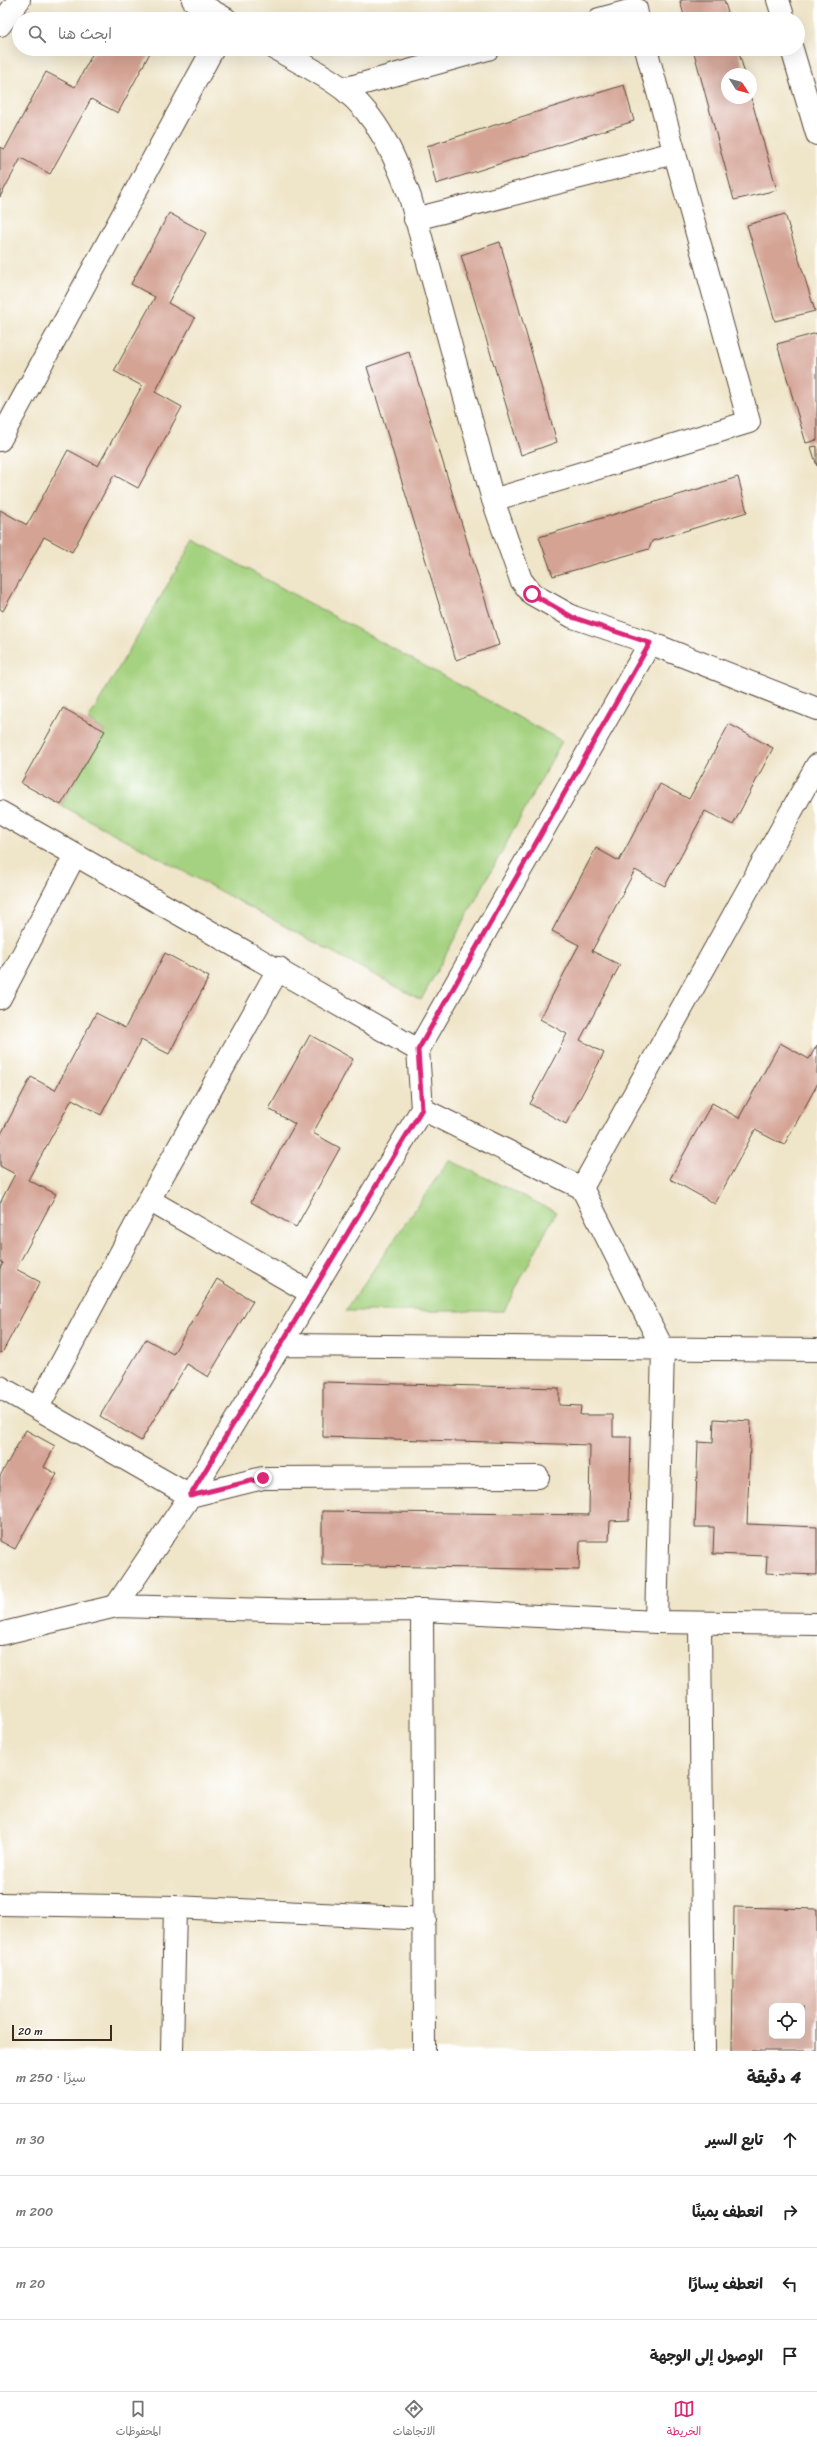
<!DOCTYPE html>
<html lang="ar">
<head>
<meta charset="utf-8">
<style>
  :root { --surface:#fff; --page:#f6f6f6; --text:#222; --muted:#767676; --line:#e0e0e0; --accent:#db2777 }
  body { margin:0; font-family:Sriracha,"Playpen Sans Arabic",sans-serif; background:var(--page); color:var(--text); direction:rtl }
  .controls { position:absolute; right:12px; bottom:12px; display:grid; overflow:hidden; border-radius:8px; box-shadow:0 4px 16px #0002 }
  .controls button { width:36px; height:36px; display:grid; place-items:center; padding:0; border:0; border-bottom:1px solid var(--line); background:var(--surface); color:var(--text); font:20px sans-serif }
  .compass { position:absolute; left:721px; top:68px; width:36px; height:36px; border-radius:50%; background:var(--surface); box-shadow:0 4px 16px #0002; rotate:126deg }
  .scale { position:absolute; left:12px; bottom:10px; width:100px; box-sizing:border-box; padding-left:4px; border:2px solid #3b2a1e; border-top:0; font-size:11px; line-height:14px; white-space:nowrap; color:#3b2a1e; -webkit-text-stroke:3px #fff; paint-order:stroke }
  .stop { position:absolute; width:12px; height:12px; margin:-9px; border:3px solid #db2777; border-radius:50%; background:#fff }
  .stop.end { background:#db2777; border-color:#fff; box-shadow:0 1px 4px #0008 }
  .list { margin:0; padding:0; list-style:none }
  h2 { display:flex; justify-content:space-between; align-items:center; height:52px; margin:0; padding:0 16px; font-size:17px }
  h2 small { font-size:13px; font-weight:400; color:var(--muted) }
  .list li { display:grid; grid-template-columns:26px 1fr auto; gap:12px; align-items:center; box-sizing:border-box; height:72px; padding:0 16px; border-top:1px solid var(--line) }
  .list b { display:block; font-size:15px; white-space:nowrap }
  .list em { font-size:13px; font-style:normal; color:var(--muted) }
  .icon { flex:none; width:22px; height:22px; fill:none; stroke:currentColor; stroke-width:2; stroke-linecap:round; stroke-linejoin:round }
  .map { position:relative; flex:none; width:817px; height:2051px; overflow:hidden; direction:ltr }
  .search { position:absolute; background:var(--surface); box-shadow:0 4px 16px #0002; left:12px; right:12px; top:12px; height:44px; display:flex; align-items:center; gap:10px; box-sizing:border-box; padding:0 14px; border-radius:22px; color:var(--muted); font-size:15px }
  .sheet { height:340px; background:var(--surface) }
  nav { display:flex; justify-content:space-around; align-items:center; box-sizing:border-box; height:56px; border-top:1px solid var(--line); background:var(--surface); font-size:11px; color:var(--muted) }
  nav a { display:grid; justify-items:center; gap:2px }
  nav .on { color:var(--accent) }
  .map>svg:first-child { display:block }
</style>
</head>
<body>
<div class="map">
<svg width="817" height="2051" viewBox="0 0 817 2051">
  <rect width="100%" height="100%" fill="#fff"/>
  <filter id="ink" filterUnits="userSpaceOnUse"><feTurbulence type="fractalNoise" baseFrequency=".025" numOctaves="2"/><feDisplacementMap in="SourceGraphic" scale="8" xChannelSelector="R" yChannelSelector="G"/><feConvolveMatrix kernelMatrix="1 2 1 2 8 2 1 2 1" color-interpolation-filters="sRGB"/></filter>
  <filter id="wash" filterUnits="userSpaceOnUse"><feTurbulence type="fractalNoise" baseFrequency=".012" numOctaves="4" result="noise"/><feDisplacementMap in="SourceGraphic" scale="16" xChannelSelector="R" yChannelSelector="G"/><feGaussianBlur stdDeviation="0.9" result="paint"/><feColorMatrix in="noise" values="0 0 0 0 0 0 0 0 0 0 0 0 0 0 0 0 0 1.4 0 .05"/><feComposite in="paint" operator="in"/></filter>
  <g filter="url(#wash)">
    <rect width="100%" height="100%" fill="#efe5c9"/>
    <path fill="#a5d280" stroke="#707e4f" d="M194 540 562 741 421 1000 61 805 105 731 88 720Z
      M449 1160 556 1212 504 1311H345Z"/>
    <g id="blocks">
      <path fill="#d4a394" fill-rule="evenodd" d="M683 0H724L730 19H685L680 1Z
        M114 13 126 19H111Z
        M95 49H152L118 113 91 99 50 174 21 158 0 197V147L5 149 46 72 75 87Z
        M693 49H738L745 74H727V98H751L777 190 734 200Z
        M624 85 634 121 436 184 427 146Z
        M169 213 206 233 168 303 195 318 155 392 182 407 138 488 114 475 72 552 44 537 3 611 0 609V510L27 525 68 450 98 466 142 386 114 371 155 297 131 284Z
        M785 214 815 311 775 321 747 225Z
        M500 242 557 442 521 455 461 255Z
        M817 333V440L806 443 777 344Z
        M409 352 499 645 456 660 367 367Z
        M817 446V466L811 447Z
        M738 477 747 512 652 541 649 549 553 576 539 537Z
        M63 708 105 731 61 805 21 783Z
        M729 724 773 748 733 825 705 811 665 886 635 870 592 951 620 965 580 1040 604 1053 566 1124 530 1104 567 1034 540 1019 579 945 552 931 596 848 619 861 660 784 689 799Z
        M165 953 209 977 169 1054 141 1040 101 1115 72 1099 28 1180 56 1194 16 1269 40 1282 2 1353 0 1352V1269L3 1263 0 1261V1203L15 1174 0 1166V1136L31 1077 55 1090 96 1013 125 1028Z
        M310 1035 353 1059 313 1133 340 1148 296 1227 251 1202 295 1124 269 1109Z
        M780 1043 809 1059 817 1045V1085L784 1145 755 1130 715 1204 670 1179 712 1103 739 1118Z
        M217 1279 253 1301 208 1377 187 1364 141 1441 100 1416 146 1339 173 1354Z
        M323 1382 559 1388V1405L581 1406 580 1415H613V1437H631L629 1520 610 1521 609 1541H580L579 1570 322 1565V1511L589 1515 590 1445 323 1437Z
        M714 1419 751 1421 747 1524 817 1527V1575L766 1573 767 1556 713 1554 714 1527H695L698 1442 713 1443Z
        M26 1430 55 1446 44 1467 57 1474 15 1549 0 1541V1476Z
        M734 1907 817 1909V2051H732ZM772 2006H802V2036H772Z"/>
    </g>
  </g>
  <g filter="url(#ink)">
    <use href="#blocks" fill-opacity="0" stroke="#564638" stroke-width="1"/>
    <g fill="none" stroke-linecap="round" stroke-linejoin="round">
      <g stroke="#564638" stroke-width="24">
        <path id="minor" d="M193 0 226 19
          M778 0 784 19
          M599 19 636 9 638 19
          M0 25 19 0
          M276 49C298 62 322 73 343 89 378 116 395 157 410 197L493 500 521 580 532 594 573 617 650 643
          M792 49 817 134
          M343 89 488 49
          M415 219 674 153
          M0 440 213 49
          M493 500 749 422 646 49
          M0 812 418 1050
          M0 998 75 855
          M422 1109 582 1188 663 1349 656 1622
          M582 1188 817 765
          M149 1200 311 1293
          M282 1345 817 1350
          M0 1387 190 1496 263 1478 538 1477
          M38 1407 149 1200 279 968
          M116 1606 190 1496 422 1109 418 1050 650 643 817 709
          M422 1610 424 2051
          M700 1623 704 2051
          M0 1634 116 1606 307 1611 422 1610 656 1622 817 1624
          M0 1904 175 1907 425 1919
          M172 2051 175 1907"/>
      </g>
      <use href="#minor" stroke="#fff" stroke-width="22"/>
    </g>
  </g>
  <g fill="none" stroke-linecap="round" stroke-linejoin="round" filter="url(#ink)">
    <path stroke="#db2777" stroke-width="5" d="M263 1478 190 1496 422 1109 418 1050 650 643 572 617 532 594"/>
  </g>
</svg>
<div class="controls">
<button><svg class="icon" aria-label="locate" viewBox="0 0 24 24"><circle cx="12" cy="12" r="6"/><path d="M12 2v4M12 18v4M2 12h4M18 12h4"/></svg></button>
</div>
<svg class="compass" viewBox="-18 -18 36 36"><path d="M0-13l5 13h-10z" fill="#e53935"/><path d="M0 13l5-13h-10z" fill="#767676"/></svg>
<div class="scale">20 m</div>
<div class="stop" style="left:532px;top:594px"></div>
<div class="stop end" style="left:263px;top:1478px"></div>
<div class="search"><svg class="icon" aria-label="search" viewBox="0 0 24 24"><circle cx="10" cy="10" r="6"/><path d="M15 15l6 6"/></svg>ابحث هنا</div>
</div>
<section class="sheet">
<h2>4 دقيقة<small>سيرًا · 250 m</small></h2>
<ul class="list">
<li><svg class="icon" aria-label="ahead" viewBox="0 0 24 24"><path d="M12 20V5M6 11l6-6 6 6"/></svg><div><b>تابع السير</b></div><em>30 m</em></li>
<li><svg class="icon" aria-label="right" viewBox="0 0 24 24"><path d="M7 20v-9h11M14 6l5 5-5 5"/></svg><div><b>انعطف يمينًا</b></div><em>200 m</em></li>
<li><svg class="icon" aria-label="left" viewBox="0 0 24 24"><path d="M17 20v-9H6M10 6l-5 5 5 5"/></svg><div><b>انعطف يسارًا</b></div><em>20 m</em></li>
<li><svg class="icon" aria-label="arrive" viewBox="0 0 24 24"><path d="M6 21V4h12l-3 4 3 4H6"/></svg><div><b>الوصول إلى الوجهة</b></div></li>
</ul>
</section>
<nav>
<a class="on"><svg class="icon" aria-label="map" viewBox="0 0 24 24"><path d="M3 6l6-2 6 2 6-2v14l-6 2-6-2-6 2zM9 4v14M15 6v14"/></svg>الخريطة</a>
<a><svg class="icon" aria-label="directions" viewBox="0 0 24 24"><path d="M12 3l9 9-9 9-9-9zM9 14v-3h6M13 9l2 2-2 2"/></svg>الاتجاهات</a>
<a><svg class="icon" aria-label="saved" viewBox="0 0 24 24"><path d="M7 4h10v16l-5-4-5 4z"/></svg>المحفوظات</a>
</nav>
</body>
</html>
